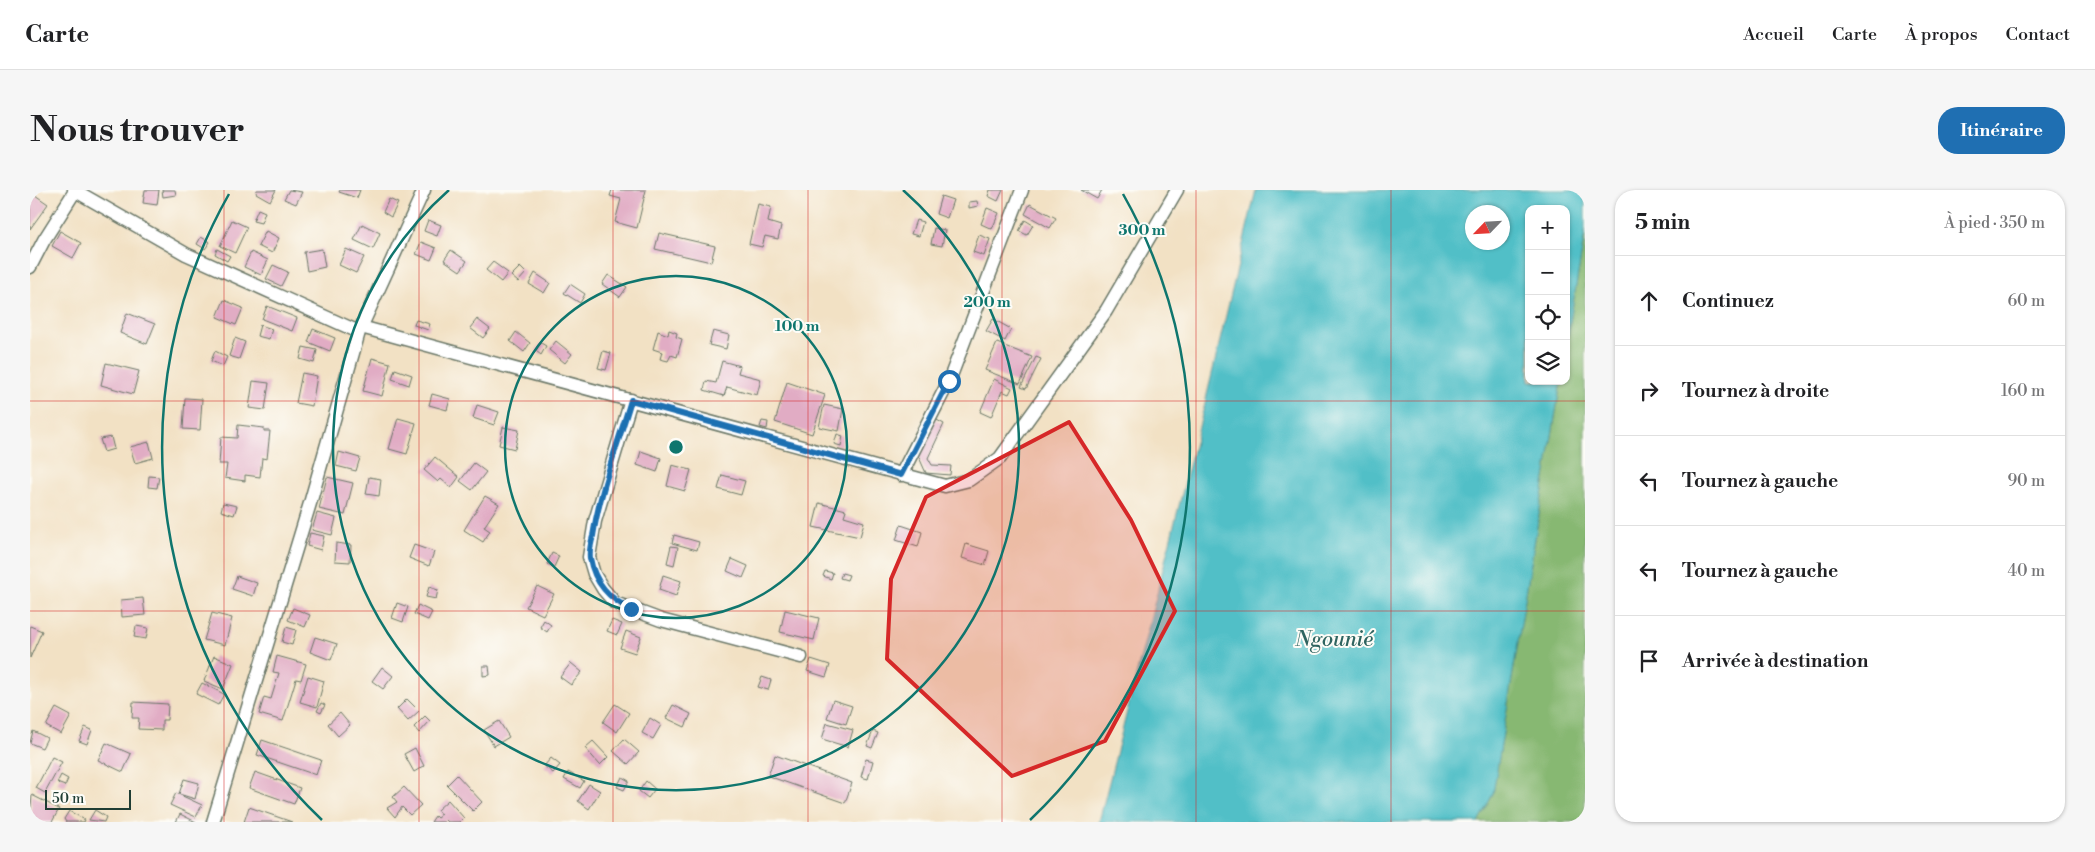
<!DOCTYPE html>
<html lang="fr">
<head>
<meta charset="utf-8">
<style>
  :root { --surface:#fff; --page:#f6f6f6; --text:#202124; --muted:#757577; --line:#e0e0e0; --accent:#1f6fb2 }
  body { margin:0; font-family:"Libre Bodoni",serif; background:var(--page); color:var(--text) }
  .controls { position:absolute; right:15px; top:15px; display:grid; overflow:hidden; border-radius:10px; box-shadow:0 1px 4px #0004 }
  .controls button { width:45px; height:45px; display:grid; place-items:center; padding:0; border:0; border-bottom:1px solid var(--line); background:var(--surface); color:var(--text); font:25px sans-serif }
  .compass { position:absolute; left:1435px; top:15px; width:45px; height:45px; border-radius:50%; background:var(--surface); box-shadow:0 1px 4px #0004; rotate:245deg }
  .scale { position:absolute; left:15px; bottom:12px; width:86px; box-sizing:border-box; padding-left:5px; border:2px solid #1f3d34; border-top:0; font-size:14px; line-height:18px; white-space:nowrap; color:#1f3d34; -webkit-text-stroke:4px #fdfcf7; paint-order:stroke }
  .stop { position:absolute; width:15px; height:15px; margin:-11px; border:4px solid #1f6fb2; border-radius:50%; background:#fff }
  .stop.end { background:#1f6fb2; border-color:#fff; box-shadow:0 1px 5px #0008 }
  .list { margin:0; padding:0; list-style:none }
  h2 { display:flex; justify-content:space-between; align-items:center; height:65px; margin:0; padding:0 20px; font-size:21px }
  h2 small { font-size:16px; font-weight:400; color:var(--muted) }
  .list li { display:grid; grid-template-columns:32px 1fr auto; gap:15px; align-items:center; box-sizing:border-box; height:90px; padding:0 20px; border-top:1px solid var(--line) }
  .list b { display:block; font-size:19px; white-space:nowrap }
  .list em { font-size:16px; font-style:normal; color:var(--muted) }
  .icon { flex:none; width:28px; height:28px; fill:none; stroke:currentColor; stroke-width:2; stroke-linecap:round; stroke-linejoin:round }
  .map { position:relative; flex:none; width:1555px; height:632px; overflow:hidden; border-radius:20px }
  header { display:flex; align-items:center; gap:30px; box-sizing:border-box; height:70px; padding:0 25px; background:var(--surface); border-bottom:1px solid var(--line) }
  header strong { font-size:24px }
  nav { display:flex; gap:28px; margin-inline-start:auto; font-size:18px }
  .intro { display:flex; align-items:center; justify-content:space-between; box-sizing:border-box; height:120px; padding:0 30px }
  h1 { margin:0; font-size:35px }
  .button { padding:12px 22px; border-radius:20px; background:var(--accent); color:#fff; font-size:18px; font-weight:700 }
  main { display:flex; gap:30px; padding:0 30px }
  aside { flex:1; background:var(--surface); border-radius:20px; box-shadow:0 1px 4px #0004 }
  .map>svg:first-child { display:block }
</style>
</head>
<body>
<header>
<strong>Carte</strong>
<nav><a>Accueil</a><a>Carte</a><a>À propos</a><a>Contact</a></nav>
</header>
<div class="intro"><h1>Nous trouver</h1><a class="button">Itinéraire</a></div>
<main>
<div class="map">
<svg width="1555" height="632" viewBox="0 0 1555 632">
  <rect width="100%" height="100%" fill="#fdfcf7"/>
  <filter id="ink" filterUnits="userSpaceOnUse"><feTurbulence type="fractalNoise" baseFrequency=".02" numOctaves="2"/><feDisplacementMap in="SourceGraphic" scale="10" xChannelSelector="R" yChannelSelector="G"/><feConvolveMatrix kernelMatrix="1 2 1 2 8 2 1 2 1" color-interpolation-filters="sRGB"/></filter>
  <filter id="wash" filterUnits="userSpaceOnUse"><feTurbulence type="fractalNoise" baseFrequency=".0096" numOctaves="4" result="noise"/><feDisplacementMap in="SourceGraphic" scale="20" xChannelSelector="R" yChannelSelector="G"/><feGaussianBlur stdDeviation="1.12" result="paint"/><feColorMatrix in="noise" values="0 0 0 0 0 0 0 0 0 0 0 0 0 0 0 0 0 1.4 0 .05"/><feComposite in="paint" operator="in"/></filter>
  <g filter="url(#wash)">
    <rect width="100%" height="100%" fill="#f2e1c4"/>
    <path fill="#87b872" stroke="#537a53" d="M1555 42V632H1448L1463 604 1531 191H1536V156Z"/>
    <path fill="#51bfc7" stroke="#387e7e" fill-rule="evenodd" d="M1226 0H1555V42L1536 156V19H1499V191H1531L1463 604 1448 632H1069L1175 213ZM1442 22H1472V52H1442Z"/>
    <g id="blocks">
      <path fill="#e1acc4" d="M115 0H129L127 15 113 13Z
        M132 0H145L146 5 133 7Z
        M227 0H246L240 11 226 3Z
        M259 0 272 2 266 14 254 9Z
        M310 0H330L327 8 309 2Z
        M582 0H616L607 38 585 32 591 9 580 6Z
        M960 0H973L968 11 958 6Z
        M1051 0H1072L1067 9Z
        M5 5 18 14 0 39V13Z
        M911 6 923 10 917 28 906 24Z
        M359 9 368 13 361 27 353 22Z
        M947 11 948 16 939 18V12Z
        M728 14 741 17 738 32 751 36 748 49 735 46 732 57 719 54Z
        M1000 14 1026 28 1020 38 995 24Z
        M957 18 969 23 962 39 951 34Z
        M228 19 235 22 231 33 223 31Z
        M202 30 217 37 205 63 190 56Z
        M398 30 411 35 407 46 394 41Z
        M886 30 893 32 889 46 881 44Z
        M995 30 1003 35 997 45 989 41Z
        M332 34 350 43 343 59 324 50Z
        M904 38 915 40 912 56 901 54Z
        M30 41 51 53 43 68 22 56Z
        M236 41 249 48 242 63 228 56Z
        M629 43 685 56 681 72 625 59Z
        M949 45 960 49 954 66 943 62Z
        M171 47 180 52 175 59 167 54Z
        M391 52 406 58 401 70 386 64Z
        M187 59 200 66 197 71 185 64Z
        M292 59 295 77 277 81 274 62Z
        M316 59 334 67 326 83 309 75Z
        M421 60 437 71 430 81 414 70Z
        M221 62 238 70 231 85 214 77Z
        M463 72 478 83 471 92 456 80Z
        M243 75 258 82 251 96 236 89Z
        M490 77 496 83 488 92 481 86Z
        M505 83 520 93 514 103 499 94Z
        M578 85 597 97 590 107 572 94Z
        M540 94 555 104 550 113 534 103Z
        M194 110 213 118 206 135 187 127Z
        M237 116 267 128 262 141 232 129Z
        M97 123 125 134 117 154 90 143Z
        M447 129 460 139 453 148 440 138Z
        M963 129 981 139 975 151 956 141Z
        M386 130 400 134 398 140 384 135Z
        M230 135 242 139 239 149 227 146Z
        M283 139 305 148 300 161 278 152Z
        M639 140 647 143 646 147 652 149 647 167 641 165 638 171 630 169 632 162 623 159 628 141 638 145Z
        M683 141 699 145 696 159 679 155Z
        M486 142 500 153 494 162 480 151Z
        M205 148 215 152 209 169 199 166Z
        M526 151 542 164 535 173 519 160Z
        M511 153 516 156 511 165 506 161Z
        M967 153 1002 167 990 194 955 180Z
        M273 157 287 160 284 173 270 169Z
        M185 161 197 167 193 176 181 171Z
        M573 161 581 163 576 180 568 178Z
        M1006 167 1011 169 996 199 991 197Z
        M342 168 360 173 352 206 333 201Z
        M692 171 710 176 708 183 731 189 727 205 697 197 694 206 674 200 676 191 686 193Z
        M76 173 109 181 103 204 71 195Z
        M365 179 382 185 379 195 362 189Z
        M272 183 287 186 282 216 266 213Z
        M964 189 982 198 979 204 972 201 961 227 950 222Z
        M223 191 239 193 235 220 219 218Z
        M757 192 795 205 782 244 745 232Z
        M402 204 420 209 417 220 399 215Z
        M155 208 172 209 170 240 153 239Z
        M447 215 469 222 464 235 443 228Z
        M794 215 813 219 809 241 789 237Z
        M368 228 386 233 377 264 359 259Z
        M905 229 914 234 898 268 902 275 921 276 920 285 896 283 888 265Z
        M732 231 738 232 737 239 730 237Z
        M208 235 234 238V241H240L237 269 232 268 230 287 215 285V291L195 288 197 274H189L191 247 207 248Z
        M473 237 489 240 485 259 469 255Z
        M807 244 813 246 811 256 804 254Z
        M81 247 84 259 74 262 70 249Z
        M119 252 123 268 105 273 100 257Z
        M611 261 631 268 627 282 607 275Z
        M309 262 330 268 326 281 306 276Z
        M405 267 429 287 421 298 411 289 408 292 394 280Z
        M444 273 456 282 442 300 430 291Z
        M642 275 661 280 655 301 637 296Z
        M692 285 715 291 711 305 688 299Z
        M119 286 129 287 127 298 118 297Z
        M297 287 323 293 315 325 289 319Z
        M339 287 351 289 349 306 336 304Z
        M455 306 469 314 454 337 460 341 453 352 434 340Z
        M193 313 207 316 204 325 191 321Z
        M789 313 816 320 814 326 834 332 830 347 783 337Z
        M287 323 306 328 302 345 282 340Z
        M871 335 892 342 888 357 866 350Z
        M280 343 294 346 291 360 277 356Z
        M644 345 669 352 667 360 642 353Z
        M306 353 321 355 320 372 305 371Z
        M936 354 959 361 955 375 932 368Z
        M384 355 404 362 399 376 379 368Z
        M641 356 648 357 644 375 637 373Z
        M522 363 529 366 524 377 517 374Z
        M702 369 718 376 713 388 697 381Z
        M795 381 803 383 801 389 793 386Z
        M812 383 819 385 817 390 810 388Z
        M633 385 651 391 646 406 629 400Z
        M207 386 227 393 223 406 202 399Z
        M507 396 524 404 513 425 496 417Z
        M399 397 408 400 406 409 396 407Z
        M113 408 115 425 92 427 91 410Z
        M367 413 378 417 373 432 362 428Z
        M388 415 402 422 398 430 384 424Z
        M263 418 280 425 275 437 258 430Z
        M755 420 789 428 784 450 750 442Z
        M182 423 202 428 195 455 174 450Z
        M514 430 521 435 517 442 510 437Z
        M582 430 592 434 587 445 577 441Z
        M0 436 12 441 0 468Z
        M106 436 118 438 116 449 104 447Z
        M256 437 266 440 262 455 252 452Z
        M596 441 611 447 605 463 590 458Z
        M285 447 307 454 301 470 280 462Z
        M184 466 203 474 193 499 174 491Z
        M247 466 276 474 271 490 266 489 253 531 229 524 234 507 241 509 249 483 243 482Z
        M781 469 800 475 796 487 777 481Z
        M541 473 552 482 541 495 530 487Z
        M453 476H459L460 485 453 486Z
        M352 477 363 486 353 499 342 491Z
        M278 486 294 491 287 517 270 512Z
        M732 487 741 490 738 500 728 497Z
        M172 493 194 504 188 515 166 504Z
        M377 509 389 521 378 531 367 519Z
        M803 510 822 516 816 534 797 528Z
        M103 512 138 514 137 530H132V540L108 539 109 528H102Z
        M291 513 295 515 291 523 287 521Z
        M585 514 599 523 587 542 573 532Z
        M643 515 661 524 655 537 636 528Z
        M26 518 41 526 31 544 16 536Z
        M310 523 320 535 308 546 298 534Z
        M395 526 400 531 389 543 384 537Z
        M620 528 631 535 623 549 612 543Z
        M469 531 479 547 464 556 454 540Z
        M797 533 823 540 818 557 792 549Z
        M55 537 62 540 57 554 49 551Z
        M3 541 17 548 12 558 0 553Z
        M843 541 848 543 842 558 837 556Z
        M594 549 609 562 598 574 583 561Z
        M232 550 291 570 286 585 227 565Z
        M563 551 578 567 570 575 555 558Z
        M76 553 101 564 93 582 68 570Z
        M385 558 394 576 384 582 374 564Z
        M745 565 822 593 815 613 738 586Z
        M22 567 32 572 15 603 6 598Z
        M521 568 530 575 523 583 514 576Z
        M836 569 843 571 838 589 831 587Z
        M225 582 270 598 264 614 219 598Z
        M538 582 554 591 550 598 534 589Z
        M31 585 38 589 35 596 27 593Z
        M427 585 452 612 443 621 417 595Z
        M592 587 599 591 594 600 587 597Z
        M154 589 169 593 165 609 149 604Z
        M616 591 625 599 618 608 609 601Z
        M559 594 570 601 559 619 548 611Z
        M374 597 391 615 380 625 372 617 365 627 357 618 367 612 363 607Z
        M146 603 172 615 166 627 140 615Z
        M2 605 29 619 22 632H0Z
        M418 610 434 628 430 632H418L416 630 414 632H401L405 626 407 628 411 625 407 620Z
        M219 617 262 632H214Z
        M65 620 76 627 74 632 59 630Z
        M39 621 55 630 54 632H36L34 629Z
        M150 624 166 632H146Z"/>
    </g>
  </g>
  <g filter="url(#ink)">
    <use href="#blocks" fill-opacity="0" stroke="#697666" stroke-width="1"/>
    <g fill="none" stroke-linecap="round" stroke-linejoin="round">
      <g stroke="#697666" stroke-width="15">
        <path id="minor" d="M44 0 156 64 329 142
          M0 77 14 50 45 1
          M331 137 915 296 939 290 970 268 1076 121 1147 0
          M601 210 565 331 559 367 564 384 573 399 585 413 631 430 771 467
          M871 285 919 191 992 0
          M183 632 281 310 329 142 394 0"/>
      </g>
      <use href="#minor" stroke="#fff" stroke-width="12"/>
    </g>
  </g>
  <g fill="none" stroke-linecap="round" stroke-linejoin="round" filter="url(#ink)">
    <path stroke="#1f6fb2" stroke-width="6" d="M601 419C580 410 564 392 560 368 559 361 561 353 563 346 570 300 588 254 601 210L871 285 919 191"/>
  </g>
  <path fill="#d62828" fill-opacity="0.2" stroke="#d62828" stroke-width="4" stroke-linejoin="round" d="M1039 232 1101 330 1145 421 1075 551 982 586 857 469 861 389 896 307Z"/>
  <path fill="none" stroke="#d62828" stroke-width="1" stroke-opacity="0.55" d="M194 0V632M389 0V632M583 0V632M778 0V632M972 0V632M1166 0V632M1361 0V632M0 211H1555M0 421H1555"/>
  <g fill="none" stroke="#0f766e" stroke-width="2.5">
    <circle cx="646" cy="257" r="171"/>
    <path d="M873 0A343 343 0 1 1 419 0"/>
    <path d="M292 630A514 514 0 0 1 199 4M1093 4A514 514 0 0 1 1000 630"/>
  </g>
  <g text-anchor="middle" stroke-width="4" stroke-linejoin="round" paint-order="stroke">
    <g font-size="21" font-style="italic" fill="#2e6460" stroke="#fdfcf7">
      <text x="1304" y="456">Ngounié</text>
    </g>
  </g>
  <circle cx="646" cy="257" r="8" fill="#0f766e" stroke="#fdfcf7" stroke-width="2.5"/>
  <g font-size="15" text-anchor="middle" font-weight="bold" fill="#0f766e" stroke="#fdfcf7" stroke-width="4" stroke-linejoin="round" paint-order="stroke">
    <text x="1112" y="45">300 m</text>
    <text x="957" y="117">200 m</text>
    <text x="767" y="141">100 m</text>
  </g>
</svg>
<div class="controls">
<button>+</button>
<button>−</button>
<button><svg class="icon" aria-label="locate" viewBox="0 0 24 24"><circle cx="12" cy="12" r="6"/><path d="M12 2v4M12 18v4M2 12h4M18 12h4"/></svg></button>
<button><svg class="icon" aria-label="layers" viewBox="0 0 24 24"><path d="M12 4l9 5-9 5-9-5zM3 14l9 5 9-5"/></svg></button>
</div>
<svg class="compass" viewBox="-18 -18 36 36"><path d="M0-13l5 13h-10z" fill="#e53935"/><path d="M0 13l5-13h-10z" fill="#757577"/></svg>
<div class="scale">50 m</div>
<div class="stop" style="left:919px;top:191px"></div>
<div class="stop end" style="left:601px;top:419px"></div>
</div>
<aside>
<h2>5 min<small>À pied · 350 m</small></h2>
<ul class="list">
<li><svg class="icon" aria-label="ahead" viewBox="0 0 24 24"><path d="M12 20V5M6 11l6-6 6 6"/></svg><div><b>Continuez</b></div><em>60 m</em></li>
<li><svg class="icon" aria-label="right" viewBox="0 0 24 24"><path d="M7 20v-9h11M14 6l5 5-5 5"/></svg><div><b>Tournez à droite</b></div><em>160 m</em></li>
<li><svg class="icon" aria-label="left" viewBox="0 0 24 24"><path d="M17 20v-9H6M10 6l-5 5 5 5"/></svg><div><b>Tournez à gauche</b></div><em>90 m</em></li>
<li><svg class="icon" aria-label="left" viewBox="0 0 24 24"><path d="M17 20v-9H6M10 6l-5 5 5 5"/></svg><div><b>Tournez à gauche</b></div><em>40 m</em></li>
<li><svg class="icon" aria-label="arrive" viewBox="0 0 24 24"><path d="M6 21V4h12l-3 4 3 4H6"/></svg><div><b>Arrivée à destination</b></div></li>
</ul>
</aside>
</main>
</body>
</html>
